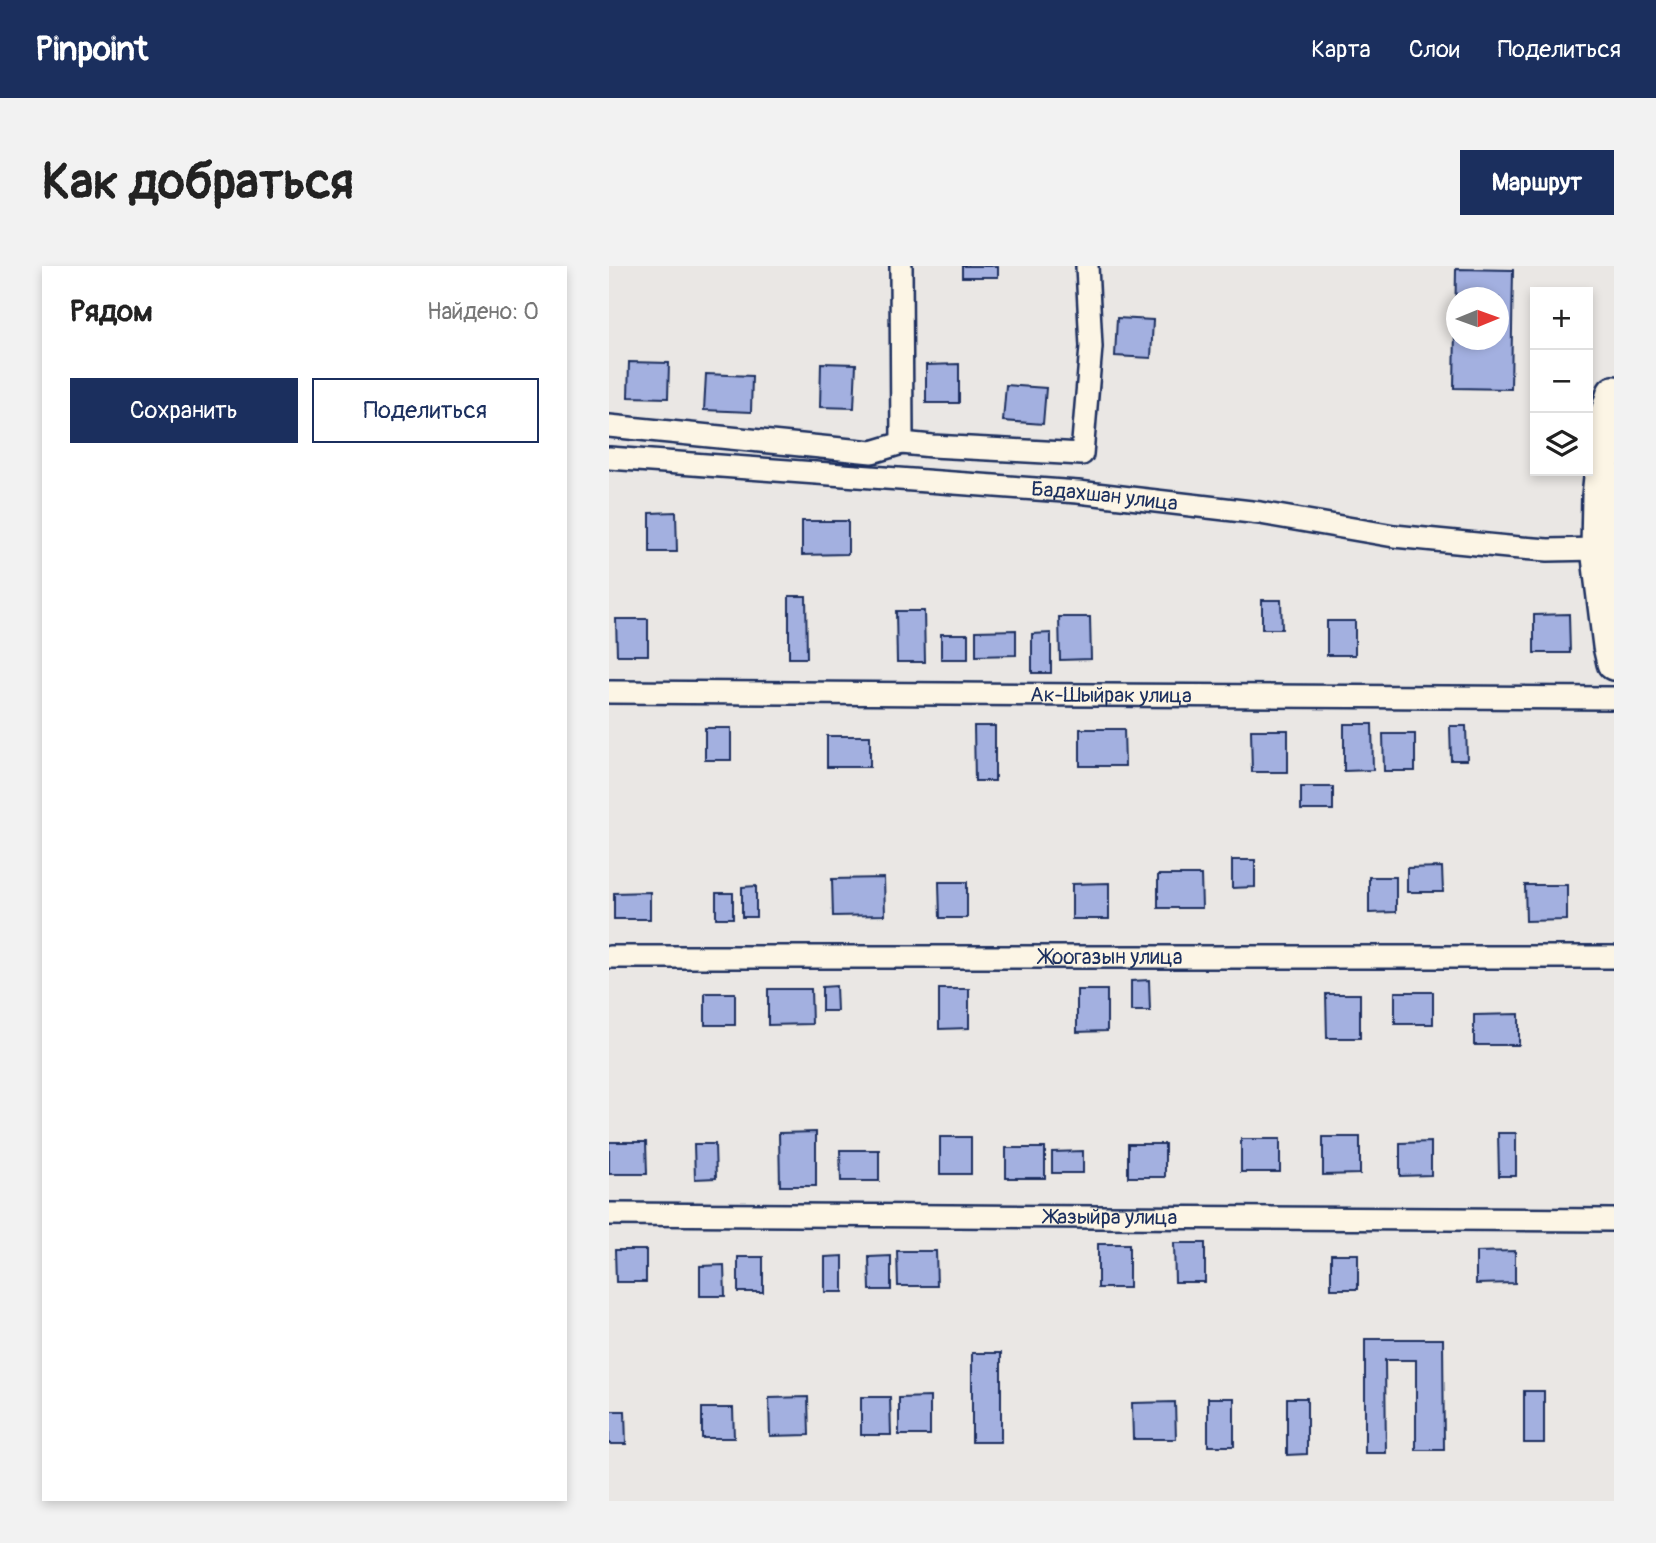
<!DOCTYPE html>
<html lang="ru">
<head>
<meta charset="utf-8">
<style>
  :root { --surface:#fff; --page:#f2f2f2; --text:#222; --muted:#767676; --line:#e0e0e0; --accent:#1b2f5e }
  body { margin:0; font-family:Pangolin,sans-serif; background:var(--page); color:var(--text) }
  .controls { position:absolute; right:21px; top:21px; display:grid; overflow:hidden; border-radius:0px; box-shadow:0 4px 10px #0003 }
  .controls button { width:63px; height:63px; display:grid; place-items:center; padding:0; border:0; border-bottom:2px solid var(--line); background:var(--surface); color:var(--text); font:35px sans-serif }
  .compass { position:absolute; left:837px; top:21px; width:63px; height:63px; border-radius:50%; background:var(--surface); box-shadow:0 4px 10px #0003; rotate:89deg }
  .list { margin:0; padding:0; list-style:none }
  h2 { display:flex; justify-content:space-between; align-items:center; height:91px; margin:0; padding:0 28px; font-size:30px }
  h2 small { font-size:23px; font-weight:400; color:var(--muted) }
  .actions { display:flex; gap:14px; padding:21px 28px }
  .actions a { flex:1; padding:16px 0; border:2px solid var(--accent); border-radius:0px; text-align:center; font-size:24px; color:var(--accent) }
  .actions .main { background:var(--accent); color:#fff }
  .icon { flex:none; width:38px; height:38px; fill:none; stroke:currentColor; stroke-width:2; stroke-linecap:round; stroke-linejoin:round }
  .map { position:relative; flex:none; width:1005px; height:1235px; overflow:hidden; border-radius:0px }
  header { display:flex; align-items:center; gap:42px; box-sizing:border-box; height:98px; padding:0 35px; background:var(--accent); color:#fff }
  header strong { font-size:33px }
  nav { display:flex; gap:38px; margin-inline-start:auto; font-size:24px }
  .intro { display:flex; align-items:center; justify-content:space-between; box-sizing:border-box; height:168px; padding:0 42px }
  h1 { margin:0; font-size:49px }
  .button { padding:18px 32px; border-radius:0px; background:var(--accent); color:#fff; font-size:24px; font-weight:700 }
  main { display:flex; gap:42px; padding:0 42px }
  aside { flex:1; background:var(--surface); border-radius:0px; box-shadow:0 4px 10px #0003 }
  .map>svg:first-child { display:block }
</style>
</head>
<body>
<header>
<strong>Pinpoint</strong>
<nav><a>Карта</a><a>Слои</a><a>Поделиться</a></nav>
</header>
<div class="intro"><h1>Как добраться</h1><a class="button">Маршрут</a></div>
<main>
<aside>
<h2>Рядом<small>Найдено: 0</small></h2>
<ul class="list">
</ul>
<div class="actions"><a class="main">Сохранить</a><a>Поделиться</a></div>
</aside>
<div class="map">
<svg width="1005" height="1235" viewBox="0 0 1005 1235">
  <rect width="100%" height="100%" fill="#eae7e4"/>
  <filter id="ink" filterUnits="userSpaceOnUse"><feTurbulence type="fractalNoise" baseFrequency=".0143" numOctaves="2"/><feDisplacementMap in="SourceGraphic" scale="14" xChannelSelector="R" yChannelSelector="G"/><feConvolveMatrix kernelMatrix="1 2 1 2 8 2 1 2 1" color-interpolation-filters="sRGB"/></filter>
  <g filter="url(#ink)">
    <path fill="#a3b0e0" stroke="#1b2f5e" stroke-width="2" fill-rule="evenodd" d="M353 0H389V11H353Z
      M847 3 904 4 902 123 845 122ZM848 32H890V74H848Z
      M508 52 544 54 542 92 506 90Z
      M20 96 60 97 59 132 19 131Z
      M212 97 247 98 245 142 211 141Z
      M350 98V137H317V99Z
      M97 108 143 110 142 146 95 144Z
      M397 119 437 122 434 158 394 155Z
      M67 246 68 286H41V247Z
      M193 255H239V288L193 289Z
      M180 330H197L198 392H180Z
      M653 334H672L673 363H653Z
      M287 345H315L316 396H288Z
      M960 348 961 387H925V349Z
      M450 351H481L482 393 451 394Z
      M7 353H39V389H8Z
      M718 355H746V389H718Z
      M407 364V389L367 390V365Z
      M442 367V407H423V368Z
      M332 368H359V393H332Z
      M735 458H763L764 504 735 505Z
      M365 460H386V515H366Z
      M841 460H857L858 494H842Z
      M96 462H122V494H96Z
      M471 463H515L516 500H471Z
      M642 464H679V506H643Z
      M774 468H806V505H775Z
      M218 470H261V501H218Z
      M692 521H724V544H692Z
      M623 594H646V621L623 622Z
      M833 601 834 626H798V602Z
      M549 609H592L593 642H549Z
      M760 611H787V646L760 647Z
      M275 612 276 649 224 650 223 613Z
      M330 616H358V652H331Z
      M500 617V653H463V618Z
      M916 619H958V654L917 655Z
      M147 620V651H133V621Z
      M41 626V653H5V627Z
      M107 627H124V652H107Z
      M540 714 541 745H522V715Z
      M227 720 228 745H213V721Z
      M159 723H202L203 758 159 759Z
      M330 723H360V762L330 763Z
      M468 724H498V765L468 766Z
      M786 726H824V758H786Z
      M96 727H126V759H96Z
      M717 728H751V772H718Z
      M910 748V779H865V749Z
      M207 866V920H171L170 867Z
      M889 867H907V910H890Z
      M331 871H362V908H331Z
      M714 871H751V908L714 909Z
      M632 873H671V906H632Z
      M0 876H37L38 908H0Z
      M822 876V909L791 910V877Z
      M85 878H106L107 912 86 913Z
      M519 878H556V911H519Z
      M397 882H436V912H397Z
      M231 884H270V915H232Z
      M474 885V907H443V886Z
      M565 977H596V1016H566Z
      M489 978H520V1022H489Z
      M6 984H37V1016H7Z
      M288 985H327L328 1020H289Z
      M906 985V1017L867 1018V986Z
      M722 988H749V1023H722Z
      M234 990V1026H216V991Z
      M282 990V1024H261L260 991Z
      M129 991H154V1026H129Z
      M115 999 116 1030H91V1000Z
      M756 1073H834L835 1184H807V1094H776L777 1187H756Z
      M363 1087H392V1176H363Z
      M915 1125H935V1177H915Z
      M199 1131 200 1169 161 1170 160 1132Z
      M252 1131H281L282 1169H252Z
      M321 1131V1169H290V1132Z
      M599 1132H625V1180H599Z
      M678 1132H698V1188L678 1189Z
      M566 1136 567 1173H524L523 1137Z
      M93 1142H124L125 1172H93Z
      M0 1145H16L17 1178H0Z"/>
    <g fill="none" stroke-linecap="round" stroke-linejoin="round">
      <g stroke="#1b2f5e" stroke-width="26">
        <g id="minor">
          <path d="M292 0 293 177"/>
          <path d="M0 160 263 186 293 177 323 180 473 188 482 81 478 0"/>
          <path id="s1" d="M0 192 469 226 651 247 785 270 899 281 939 284 989 283"/>
          <path id="s2" d="M0 426 1005 432"/>
          <path id="s3" d="M0 691H1005"/>
          <path id="s4" d="M0 948 1005 954"/>
        </g>
      </g>
      <g stroke="#1b2f5e" stroke-width="38">
        <path id="primary" d="M1005 127 999 146 990 230 989 283 1001 380 1005 397"/>
      </g>
      <use href="#minor" stroke="#fcf5e5" stroke-width="21"/>
      <use href="#primary" stroke="#fcf5e5" stroke-width="33"/>
    </g>
  </g>
  <g text-anchor="middle" stroke-width="6" stroke-linejoin="round" paint-order="stroke">
    <g font-size="21" fill="#1b2f5e" stroke="#fcf5e5">
      <text dy="7" stroke="none"><textPath href="#s1" startOffset="497">Бадахшан улица</textPath></text>
      <text dy="7" stroke="none"><textPath href="#s2" startOffset="502">Ак-Шыйрак улица</textPath></text>
      <text dy="7" stroke="none"><textPath href="#s3" startOffset="502">Жоогазын улица</textPath></text>
      <text dy="7" stroke="none"><textPath href="#s4" startOffset="502">Жазыйра улица</textPath></text>
    </g>
  </g>
</svg>
<div class="controls">
<button>+</button>
<button>−</button>
<button><svg class="icon" aria-label="layers" viewBox="0 0 24 24"><path d="M12 4l9 5-9 5-9-5zM3 14l9 5 9-5"/></svg></button>
</div>
<svg class="compass" viewBox="-18 -18 36 36"><path d="M0-13l5 13h-10z" fill="#e53935"/><path d="M0 13l5-13h-10z" fill="#767676"/></svg>
</div>
</main>
</body>
</html>
